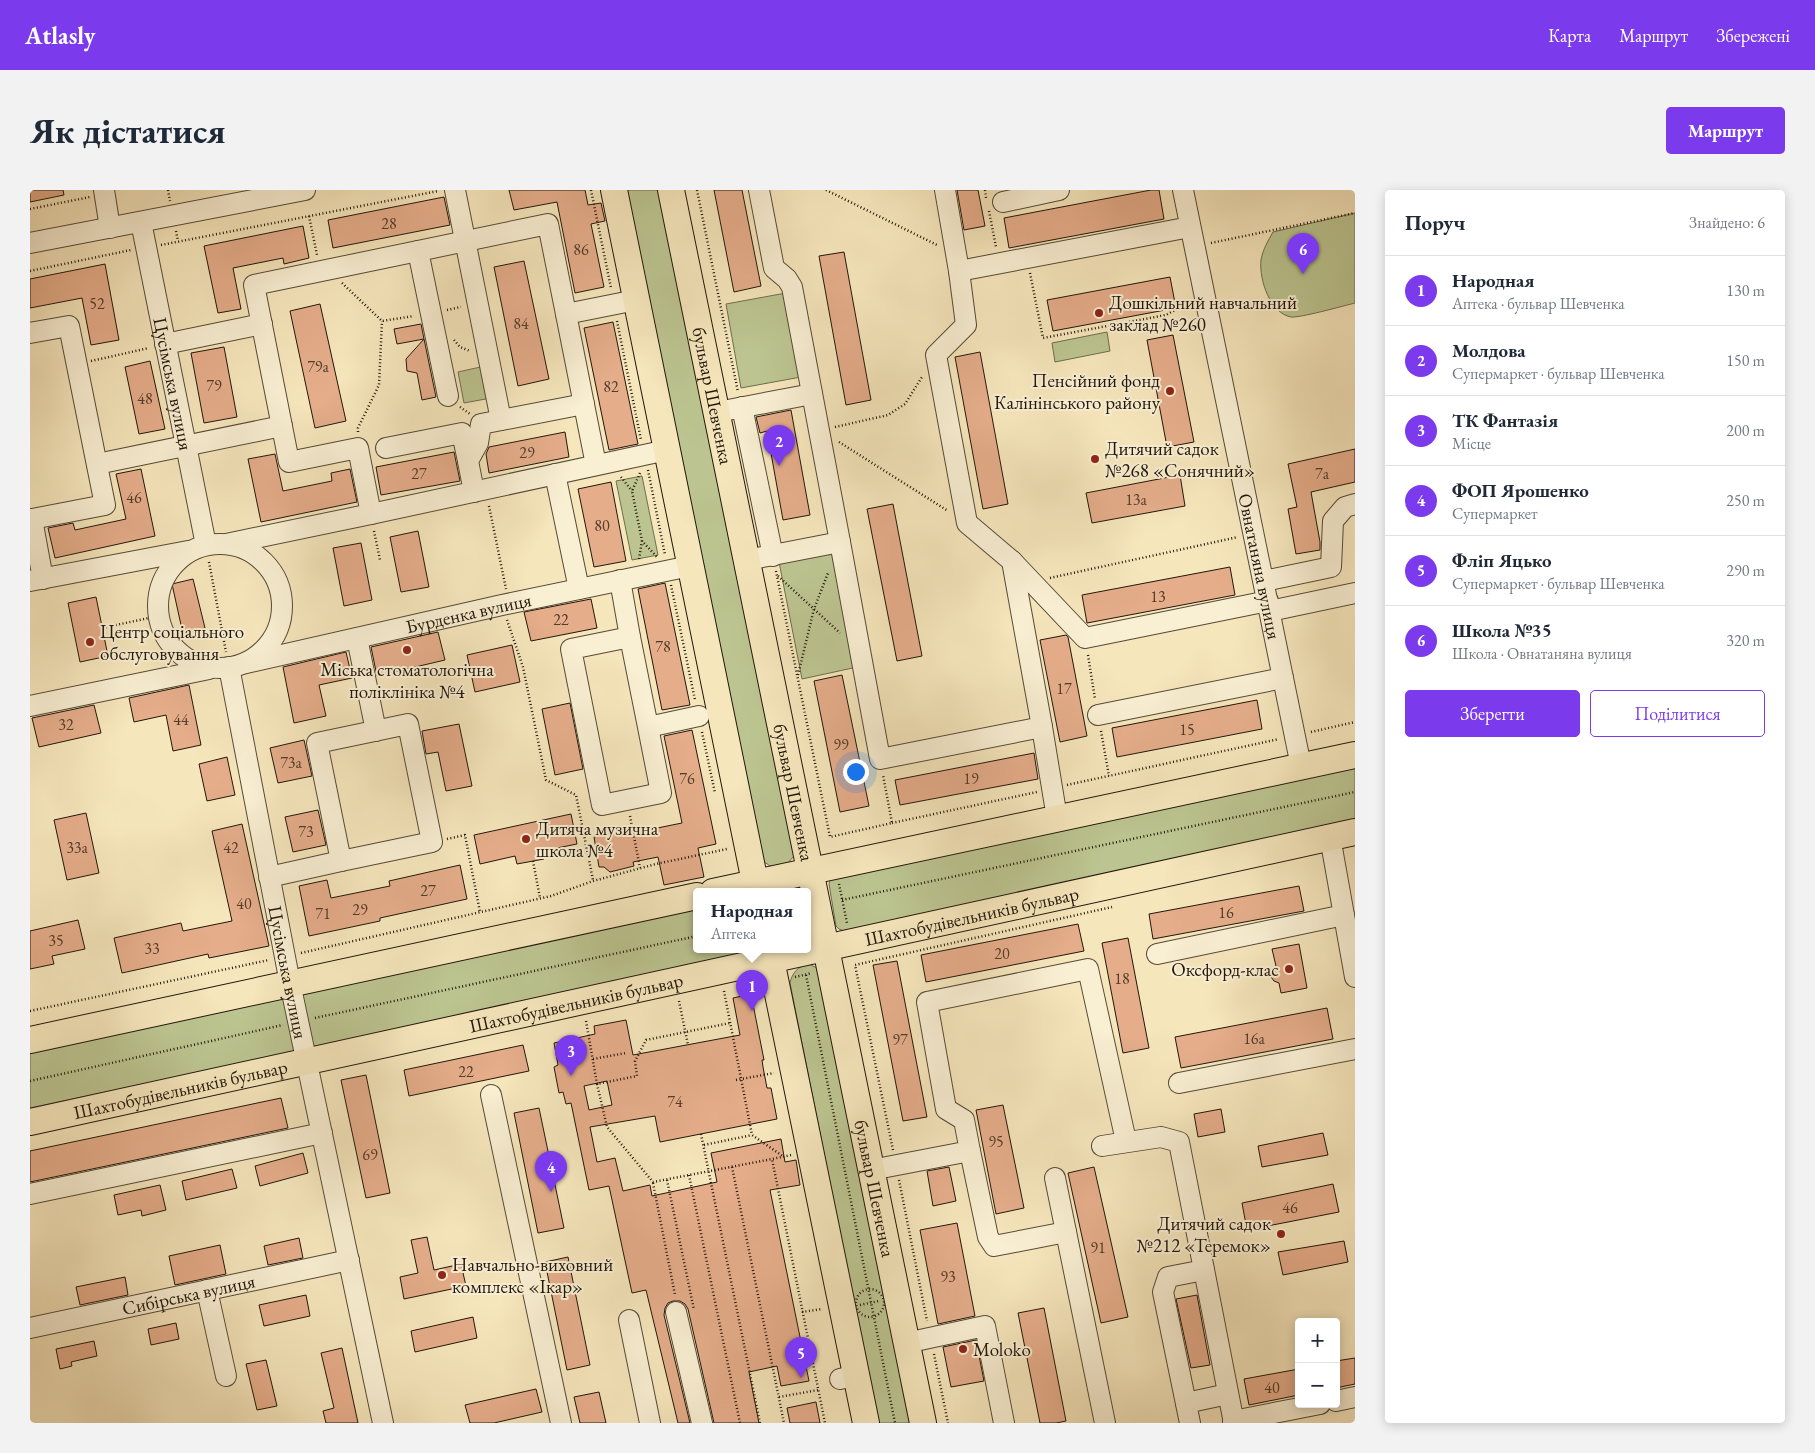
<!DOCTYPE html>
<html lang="uk">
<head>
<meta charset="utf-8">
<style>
  :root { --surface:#fff; --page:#f2f2f3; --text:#1f2937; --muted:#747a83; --line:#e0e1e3; --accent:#7c3aed }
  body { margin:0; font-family:"EB Garamond",serif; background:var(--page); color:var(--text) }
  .controls { position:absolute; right:15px; bottom:15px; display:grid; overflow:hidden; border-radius:5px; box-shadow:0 2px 12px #0003 }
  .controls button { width:45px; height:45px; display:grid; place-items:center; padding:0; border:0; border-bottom:1px solid var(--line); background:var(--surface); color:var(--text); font:25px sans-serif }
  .you { position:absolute; left:825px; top:581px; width:18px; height:18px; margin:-12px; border:4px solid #fff; border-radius:50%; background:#1a73e8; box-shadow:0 0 0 8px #1a73e833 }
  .badge { display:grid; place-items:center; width:32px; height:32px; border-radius:50%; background:var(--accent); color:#fff; font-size:16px; font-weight:700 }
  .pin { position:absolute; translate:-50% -41px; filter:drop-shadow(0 1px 2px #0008) }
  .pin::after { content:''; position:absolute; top:26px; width:18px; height:15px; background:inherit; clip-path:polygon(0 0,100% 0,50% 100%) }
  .popup { position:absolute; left:663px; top:698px; width:118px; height:65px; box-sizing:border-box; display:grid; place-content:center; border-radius:5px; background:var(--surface); filter:drop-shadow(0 1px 4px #0005); font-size:16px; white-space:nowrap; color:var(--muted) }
  .popup b { font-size:19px; color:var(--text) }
  .popup::after { content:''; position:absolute; left:50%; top:100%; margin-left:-10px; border:10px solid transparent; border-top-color:var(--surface) }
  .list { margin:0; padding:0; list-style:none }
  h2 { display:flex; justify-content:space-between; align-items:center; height:65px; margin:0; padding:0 20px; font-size:21px }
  h2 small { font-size:16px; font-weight:400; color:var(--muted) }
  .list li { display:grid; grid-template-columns:32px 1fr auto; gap:15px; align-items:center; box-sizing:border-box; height:70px; padding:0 20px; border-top:1px solid var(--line) }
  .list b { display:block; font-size:19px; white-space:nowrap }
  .list p { margin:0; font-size:16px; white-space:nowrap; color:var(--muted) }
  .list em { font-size:16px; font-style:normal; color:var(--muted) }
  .actions { display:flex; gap:10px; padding:15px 20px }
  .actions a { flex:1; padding:11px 0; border:1px solid var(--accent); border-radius:5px; text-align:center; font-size:18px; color:var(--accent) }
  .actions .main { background:var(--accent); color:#fff }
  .map { position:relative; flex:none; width:1325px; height:1233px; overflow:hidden; border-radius:5px }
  header { display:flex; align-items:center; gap:30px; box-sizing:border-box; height:70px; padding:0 25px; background:var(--accent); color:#fff }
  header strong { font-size:24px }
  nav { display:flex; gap:28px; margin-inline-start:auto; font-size:18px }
  .intro { display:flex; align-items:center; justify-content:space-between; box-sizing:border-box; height:120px; padding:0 30px }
  h1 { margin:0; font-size:35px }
  .button { padding:12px 22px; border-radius:5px; background:var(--accent); color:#fff; font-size:18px; font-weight:700 }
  main { display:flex; gap:30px; padding:0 30px }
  aside { flex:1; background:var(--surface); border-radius:5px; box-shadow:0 2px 12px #0003 }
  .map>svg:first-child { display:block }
</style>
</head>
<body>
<header>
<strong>Atlasly</strong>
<nav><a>Карта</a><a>Маршрут</a><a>Збережені</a></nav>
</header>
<div class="intro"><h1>Як дістатися</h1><a class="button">Маршрут</a></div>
<main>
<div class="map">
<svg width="1325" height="1233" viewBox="0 0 1325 1233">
  <rect width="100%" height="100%" fill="#f6e6bc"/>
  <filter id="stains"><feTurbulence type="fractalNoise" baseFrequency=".004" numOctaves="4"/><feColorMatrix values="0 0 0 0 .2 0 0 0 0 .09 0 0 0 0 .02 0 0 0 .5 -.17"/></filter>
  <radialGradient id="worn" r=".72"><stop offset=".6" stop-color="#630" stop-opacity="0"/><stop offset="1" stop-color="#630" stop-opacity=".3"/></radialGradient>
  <path fill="#bcc591" stroke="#6e6e4e" d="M596 0H632L764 666 757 674 740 676 733 671Z
    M1325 23V113C1313 116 1270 128 1261 127 1240 123 1229 90 1231 70 1233 59 1238 51 1243 42Z
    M756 103 771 187 711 198 696 114Z
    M1077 142 1080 161 1025 172 1022 153Z
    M455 176 461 208 434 213 428 182Z
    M612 286 628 365 602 370 586 291Z
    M808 360 832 476 772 489 749 372Z
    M1325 577V635L817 742 809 739 806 736 799 694 800 690Z
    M667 717V760H725V764L0 918V860Z
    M779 774 787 778 887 1233H848L760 793C762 783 768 776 779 774Z"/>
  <path fill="#e5ad8a" stroke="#21160b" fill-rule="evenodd" d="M0 0H33L34 5 0 12Z
    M479 0H555L558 15 571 13 575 31 561 34 574 97 545 103 527 12 484 20Z
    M684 0H712L731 96 704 102Z
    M927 0H948L955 36 934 40Z
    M1121 0H1129L1134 29 979 58 974 28Z
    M414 7 420 35 303 58 298 30Z
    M273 36 279 68 254 74 253 68 203 78 211 119 188 123 174 56Z
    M814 62 841 210 816 215 789 66Z
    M494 71 519 189 488 196 464 77Z
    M75 74 89 150 61 155 52 108 0 118V89Z
    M1140 87 1146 118 1023 141 1017 110Z
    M290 114 316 231 285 238 260 121Z
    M583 132 608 254 579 260 554 138Z
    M391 134 394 149 367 154 364 139Z
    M1143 145 1164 252 1137 257 1117 150Z
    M394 149 406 207 392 210 387 183 377 181 376 169Z
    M194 157 207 227 174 233 161 163Z
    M950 162 978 314 953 319 925 167Z
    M120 171 135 239 109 244 95 177Z
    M761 220 780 325 753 330 737 241 730 243 726 227Z
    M535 242 539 267 459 283 456 264 459 257Z
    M1325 259V292L1281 302 1290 352V360L1266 364 1258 319 1267 317 1258 274Z
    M424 262 430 291 351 305 346 277Z
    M245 264 253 301 302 291 301 283 320 279 327 312 231 332 218 269Z
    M111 279 125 346 25 368 18 338 43 333 45 340 96 329 86 284Z
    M1150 285 1155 316 1062 333 1056 303Z
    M581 292 596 371 564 377 548 299Z
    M863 314 892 466 867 471 837 319Z
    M388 341 399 397 371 402 360 347Z
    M331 353 342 410 314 416 303 358Z
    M1200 377 1205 405 1057 433 1052 405Z
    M163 389 175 438 153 444 142 394Z
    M635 393 660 515 632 520 608 399Z
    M66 407 78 466 50 472 38 413Z
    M561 409 567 438 501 451 494 422Z
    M408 442 415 470 347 486 341 457Z
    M1036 445 1038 447 1057 546 1030 552 1010 450Z
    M482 455 490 492 445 502 437 465Z
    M316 462 322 488 289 495 296 526 264 533 253 477Z
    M812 485 839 616 810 622 784 491Z
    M159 495 171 555 143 561 136 525 104 532 99 508Z
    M1227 510 1232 539 1087 567 1082 538Z
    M540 513 553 579 525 585 512 519Z
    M64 515 71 543 9 557 2 528Z
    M429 534 442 596 416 601 408 562 396 564 392 541Z
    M662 540 686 654 668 658 674 687 634 695 628 667 603 672 604 676 580 682 574 677H569L564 647 592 641 593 645 652 633 634 546Z
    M274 550 282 586 248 593 240 558Z
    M1004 563 1008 589 870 615 865 590Z
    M197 567 205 605 177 611 169 574Z
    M288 620 296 655 263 662 255 627Z
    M56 623 69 683 37 690 24 630Z
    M541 624 547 654 512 661 514 669 487 674 485 666 450 674 444 645Z
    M212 634 239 756 179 768 178 764 92 783 84 748 151 733 153 741 202 731 182 641Z
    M430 675 437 709 350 728V731L279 746 269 696 297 690 301 708 360 696 359 691Z
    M1269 696 1274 721 1123 749 1119 724Z
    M48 730 55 759 22 766 24 774 0 779V741Z
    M1048 734 1054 761 896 792 891 765Z
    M1098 748 1119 858 1093 863 1072 753Z
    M1269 754 1277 798 1251 803 1249 793 1244 791 1241 787V781L1246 776 1242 759Z
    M867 771 897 927 873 931 843 775Z
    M721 804 734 870H732L733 877 737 898H741L747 929 630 952 625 926 560 937 567 972 585 968 593 1001 620 995 622 1006 687 992 681 963 751 949 755 972 766 970 770 995 740 1000 779 1191 751 1196 747 1176 719 1182 729 1233H684L658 1119 655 1114 650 1111H643L638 1113 635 1118 634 1125 660 1233H648L616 1100 602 1103 579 996 559 1000 541 913 536 914 533 902 529 903 524 877 528 875 524 853 565 844 564 836 596 830 603 865 710 845 703 808ZM577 891 582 915 559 920 554 896Z
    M1297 818 1303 849 1151 878 1145 847Z
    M493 855 499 881 379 906 374 880Z
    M336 885 360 1003 336 1008 311 890Z
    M251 908 258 938 0 992V961Z
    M973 915 994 1018 966 1024 946 920Z
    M509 918 534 1038 508 1043 484 923Z
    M1191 919 1195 942 1168 947 1164 924Z
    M1293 943 1298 965 1232 977 1228 956Z
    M273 963 278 983 230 996 225 976Z
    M919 977 926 1011 903 1016 897 981Z
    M1064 977 1098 1127 1071 1133 1038 983Z
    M202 979 207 998 156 1010 152 991Z
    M1303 994 1309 1022 1217 1040 1212 1013Z
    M130 995 136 1020 112 1026 111 1020 88 1025 84 1005Z
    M927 1033 945 1126 908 1134 890 1040Z
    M397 1047 404 1080 431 1074 436 1096 374 1109 370 1087 388 1083 381 1050Z
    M269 1048 273 1068 238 1075 234 1056Z
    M1314 1051 1318 1072 1253 1085 1248 1062Z
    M190 1055 196 1084 145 1095 139 1066Z
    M538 1067 560 1175 537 1180 515 1072Z
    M95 1087 98 1105 50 1115 46 1097Z
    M276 1105 280 1126 234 1136 229 1115Z
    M1167 1105 1180 1175 1161 1178 1146 1109Z
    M1014 1118 1036 1231 1026 1233H1010L988 1123Z
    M443 1127 447 1148 385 1162 381 1141Z
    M146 1133 149 1149 121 1155 118 1139Z
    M946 1150 954 1191 921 1197 913 1157Z
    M64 1151 67 1166 41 1172 42 1176 30 1179 26 1159Z
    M312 1158 328 1233H296L293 1221 304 1218 291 1163Z
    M1325 1168V1194L1306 1198V1171Z
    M236 1170 247 1216 227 1220 216 1174Z
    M1269 1179V1205L1219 1215 1214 1189Z
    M506 1199 512 1222 464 1233H440L435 1215Z
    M569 1202 576 1233H550L544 1207Z
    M786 1212 790 1233H760L757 1218Z"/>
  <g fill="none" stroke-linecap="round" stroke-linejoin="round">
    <g stroke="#564a37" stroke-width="22">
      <g id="minor">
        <path d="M74 0 80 38"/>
        <path d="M425 0 471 230"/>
        <path id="s1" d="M1153 0 1271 576"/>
        <path d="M973 12 1029 0"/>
        <path id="s2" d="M111 32 176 355"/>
        <path d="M0 53 275 0"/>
        <path d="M388 61 418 206"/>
        <path d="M929 81 1160 37"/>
        <path d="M536 124 566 275"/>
        <path d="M0 143 39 136 75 315 2 329"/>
        <path d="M135 154 232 134"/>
        <path d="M712 217 743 366"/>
        <path d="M698 220 782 204"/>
        <path d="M356 258 432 243 438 271"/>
        <path d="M67 274 252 236"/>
        <path d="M525 284 549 399"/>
        <path d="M444 302 438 271 448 253 451 234 554 214"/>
        <path d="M341 324 328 258 259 272 224 95 518 34 536 124 606 110"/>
        <path d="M0 329H2L13 389"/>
        <path d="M810 352 850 569 1012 537 982 371 937 333 906 165 936 135 929 81 915 0"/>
        <circle cx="190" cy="416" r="62"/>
        <path d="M196 354 341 324 637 260"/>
        <path d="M717 370 810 352 762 97 757 89 744 78 729 0"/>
        <path d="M982 371 1055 448 1238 411"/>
        <path d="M590 390 600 447"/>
        <path d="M0 391 158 361"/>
        <path d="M1234 391 1301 377 1303 331 1315 317 1325 314"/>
        <path d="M1240 421 1325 403"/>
        <path d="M327 448 346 541"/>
        <path id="s3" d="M216 473 472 415 660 376"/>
        <path id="s4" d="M199 477 260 793 353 1233"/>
        <path d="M0 516 179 479"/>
        <path d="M1068 525 1253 488"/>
        <path d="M378 534 402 652 311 671 287 553Z"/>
        <path d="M618 537 600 447 541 459 572 615 631 603 618 537 669 526"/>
        <path d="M1012 537 1027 628"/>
        <path d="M1300 647 1325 787"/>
        <path d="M239 687 311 671"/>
        <path d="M1127 764 1314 725"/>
        <path d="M1149 893 1325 859"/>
        <path d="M461 905 531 1233"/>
        <path d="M1072 956 1131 947 1149 952 1204 1233"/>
        <path d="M940 961 958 1047 964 1056 1036 1042"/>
        <path d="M841 980 940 961 934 930 916 919 897 812 1058 779 1096 951"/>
        <path d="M1025 988 1075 1233"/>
        <path d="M0 1004 292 943"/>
        <path d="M177 1100 196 1186"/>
        <path d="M646 1122 672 1233"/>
        <path d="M599 1130 620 1233"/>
        <path id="s5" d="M0 1138 319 1070"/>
        <path d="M876 1153 955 1136 974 1233"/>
        <path d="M810 1189 827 1185"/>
        <path d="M1306 1211 1325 1207"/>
        <path d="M1156 1213 1198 1204"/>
        <path d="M1203 1231 1290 1214"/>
        <path d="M1160 1233 1133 1102 1138 1087 1174 1080"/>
      </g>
    </g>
    <g stroke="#21160b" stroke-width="28">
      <g id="major">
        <path d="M584 0 727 702"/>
        <path id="s6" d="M641 0 893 1233"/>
        <path d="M683 702 1325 565"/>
        <path d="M739 760 836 1233"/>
        <path d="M0 850 667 706"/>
        <path id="s7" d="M0 932 1325 642"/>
      </g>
    </g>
    <path stroke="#21160b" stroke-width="2.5" stroke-dasharray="1 2.5" stroke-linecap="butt" d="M138 0 140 11
      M561 0 581 98
      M667 0 708 202
      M796 0 907 55
      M955 0 956 8
      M0 19 60 7
      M959 21 966 57
      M279 26 287 65
      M146 41 148 51
      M1181 53 1325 23
      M131 55 408 1
      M0 81 101 60
      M1000 83 1013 148 1136 125 1152 116 1160 114
      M312 93 352 131 384 126
      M417 120 431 117
      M587 131 611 250
      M424 150 430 157 440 161
      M61 171 119 158
      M430 217 440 224
      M805 237 858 225 875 214 892 187
      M328 242V238L349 195 352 131
      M809 252 918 321
      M618 280 635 365
      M610 283 602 301 612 351 627 367
      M591 287 602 301
      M459 316 476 399
      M344 341 350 370
      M609 369 612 351
      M179 372 196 462
      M746 381 800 647 862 633 853 585
      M748 386 810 443
      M1020 388 1208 347
      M641 395 665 510
      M477 430 493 477 516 590 546 605 563 690
      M72 438 128 426
      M1058 465 1065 509
      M768 485 784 419 798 383
      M1071 541 1079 586
      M672 542 685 603
      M1281 542 1325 532
      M1037 595 1249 549
      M600 626 610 678
      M862 633 1007 602
      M417 649 435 645 450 722
      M503 671 510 708
      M809 694 817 733
      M812 710 1325 602
      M271 763 521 706 563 691 626 674 697 659
      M776 785 865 1233
      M765 787 782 783
      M694 801 722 945 754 967
      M649 811 658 855
      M0 821 239 770
      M285 828 667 746
      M556 831 567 894 607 886 605 871 616 850 700 833
      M563 869 596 863
      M706 890 744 883
      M0 891 253 835
      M567 894 577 937 623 992 742 969
      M671 944 730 1233
      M674 955 722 945
      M863 960 825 775 1082 717
      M761 965 742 969 795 1233
      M702 977 754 1233
      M659 985 710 1233
      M637 990 664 1120
      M869 990 897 1131
      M623 993 645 1105
      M826 1113a14 14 0 1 1 28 0a14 14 0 1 1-28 0Z
      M830 1115 849 1111
      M772 1122 792 1119
      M904 1164 918 1233
      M749 1207 788 1200"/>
    <use href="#minor" stroke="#f9efd3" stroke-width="20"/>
    <use href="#major" stroke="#f6e6bc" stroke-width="26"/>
  </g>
  <g fill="#8f2418" stroke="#f9efd3" stroke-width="2">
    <circle cx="1069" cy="123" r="5"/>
    <circle cx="1140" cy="201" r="5"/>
    <circle cx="1065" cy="269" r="5"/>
    <circle cx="60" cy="452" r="5"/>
    <circle cx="377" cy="460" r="5"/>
    <circle cx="496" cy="649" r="5"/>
    <circle cx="1259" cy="779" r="5"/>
    <circle cx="1251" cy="1044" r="5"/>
    <circle cx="412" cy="1085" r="5"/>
    <circle cx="933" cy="1159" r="5"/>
  </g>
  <g text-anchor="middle" stroke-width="4" stroke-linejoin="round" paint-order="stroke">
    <g font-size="16" fill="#523c2b">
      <text x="359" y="39">28</text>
      <text x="551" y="65">86</text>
      <text x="67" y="119">52</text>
      <text x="491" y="139">84</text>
      <text x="288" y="182">79а</text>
      <text x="184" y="201">79</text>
      <text x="581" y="202">82</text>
      <text x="115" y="214">48</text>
      <text x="497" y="268">29</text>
      <text x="389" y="289">27</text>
      <text x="1292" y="289">7а</text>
      <text x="104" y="313">46</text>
      <text x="1106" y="315">13а</text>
      <text x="572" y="341">80</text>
      <text x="1128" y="412">13</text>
      <text x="531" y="435">22</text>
      <text x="633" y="462">78</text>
      <text x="1034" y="504">17</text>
      <text x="151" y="535">44</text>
      <text x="36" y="540">32</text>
      <text x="1157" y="545">15</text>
      <text x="811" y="560">99</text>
      <text x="261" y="578">73а</text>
      <text x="657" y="594">76</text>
      <text x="941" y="594">19</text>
      <text x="276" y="647">73</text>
      <text x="47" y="663">33а</text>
      <text x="201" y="663">42</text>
      <text x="398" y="706">27</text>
      <text x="214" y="719">40</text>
      <text x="330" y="725">29</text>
      <text x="1196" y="728">16</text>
      <text x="293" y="729">71</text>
      <text x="26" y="756">35</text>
      <text x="122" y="764">33</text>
      <text x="972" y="769">20</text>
      <text x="1092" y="794">18</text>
      <text x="1224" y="854">16а</text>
      <text x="870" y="855">97</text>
      <text x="436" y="887">22</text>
      <text x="645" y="917">74</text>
      <text x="966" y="957">95</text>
      <text x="340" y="970">69</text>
      <text x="1260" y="1023">46</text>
      <text x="1068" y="1063">91</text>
      <text x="918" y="1092">93</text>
      <text x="1242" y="1203">40</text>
    </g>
    <g font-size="19" fill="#21160b" stroke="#f9efd3" text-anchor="start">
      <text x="1079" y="119">Дошкільний навчальний<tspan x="1079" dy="22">заклад №260</tspan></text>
      <text x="1130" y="197" text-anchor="end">Пенсійний фонд<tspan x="1130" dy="22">Калінінського району</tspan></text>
      <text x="1075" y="265">Дитячий садок<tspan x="1075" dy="22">№268 «Сонячний»</tspan></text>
      <text x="70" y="448">Центр соціального<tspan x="70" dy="22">обслуговування</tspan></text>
      <text x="377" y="486" text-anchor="middle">Міська стоматологічна<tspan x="377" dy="22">поліклініка №4</tspan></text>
      <text x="506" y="645">Дитяча музична<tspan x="506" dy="22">школа №4</tspan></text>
      <text x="1249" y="786" text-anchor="end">Оксфорд-клас</text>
      <text x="1241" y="1040" text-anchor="end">Дитячий садок<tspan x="1241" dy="22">№212 «Теремок»</tspan></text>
      <text x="422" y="1081">Навчально-виховний<tspan x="422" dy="22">комплекс «Ікар»</tspan></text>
      <text x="943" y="1166">Moloko</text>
    </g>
    <g font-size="19" fill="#21160b" stroke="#f9efd3">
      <text dy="7" stroke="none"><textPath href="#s2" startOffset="165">Цусімська вулиця</textPath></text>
      <text dy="7" stroke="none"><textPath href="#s6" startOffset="210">бульвар Шевченка</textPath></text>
      <text dy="7" stroke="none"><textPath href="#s1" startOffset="384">Овнатаняна вулиця</textPath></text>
      <text dy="7" stroke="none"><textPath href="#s3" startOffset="228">Бурденка вулиця</textPath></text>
      <text dy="7" stroke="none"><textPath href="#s6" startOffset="615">бульвар Шевченка</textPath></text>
      <text dy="7" stroke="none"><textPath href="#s7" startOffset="964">Шахтобудівельників бульвар</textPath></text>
      <text dy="7" stroke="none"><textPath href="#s4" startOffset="311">Цусімська вулиця</textPath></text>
      <text dy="7" stroke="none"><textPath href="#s7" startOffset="559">Шахтобудівельників бульвар</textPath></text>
      <text dy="7" stroke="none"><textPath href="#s7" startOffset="154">Шахтобудівельників бульвар</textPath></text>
      <text dy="7" stroke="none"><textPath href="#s6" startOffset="1019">бульвар Шевченка</textPath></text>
      <text dy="7" stroke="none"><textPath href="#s5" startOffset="162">Сибірська вулиця</textPath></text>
    </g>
  </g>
  <rect width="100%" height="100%" filter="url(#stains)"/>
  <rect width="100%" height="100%" fill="url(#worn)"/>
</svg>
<div class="controls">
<button>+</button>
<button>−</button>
</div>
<div class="you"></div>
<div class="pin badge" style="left:722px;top:821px">1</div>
<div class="popup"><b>Народная</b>Аптека</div>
<div class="pin badge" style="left:749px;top:276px">2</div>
<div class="pin badge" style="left:541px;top:886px">3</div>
<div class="pin badge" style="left:521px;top:1002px">4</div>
<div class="pin badge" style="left:771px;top:1188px">5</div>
<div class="pin badge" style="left:1273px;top:84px">6</div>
</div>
<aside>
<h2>Поруч<small>Знайдено: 6</small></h2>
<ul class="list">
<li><span class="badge">1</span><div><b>Народная</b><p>Аптека · бульвар Шевченка</p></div><em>130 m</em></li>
<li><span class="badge">2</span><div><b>Молдова</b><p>Супермаркет · бульвар Шевченка</p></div><em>150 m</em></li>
<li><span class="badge">3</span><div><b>ТК Фантазія</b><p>Місце</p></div><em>200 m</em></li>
<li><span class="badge">4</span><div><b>ФОП Ярошенко</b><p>Супермаркет</p></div><em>250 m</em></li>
<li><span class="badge">5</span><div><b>Фліп Яцько</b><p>Супермаркет · бульвар Шевченка</p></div><em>290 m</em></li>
<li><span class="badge">6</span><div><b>Школа №35</b><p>Школа · Овнатаняна вулиця</p></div><em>320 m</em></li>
</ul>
<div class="actions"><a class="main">Зберегти</a><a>Поділитися</a></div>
</aside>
</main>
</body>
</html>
